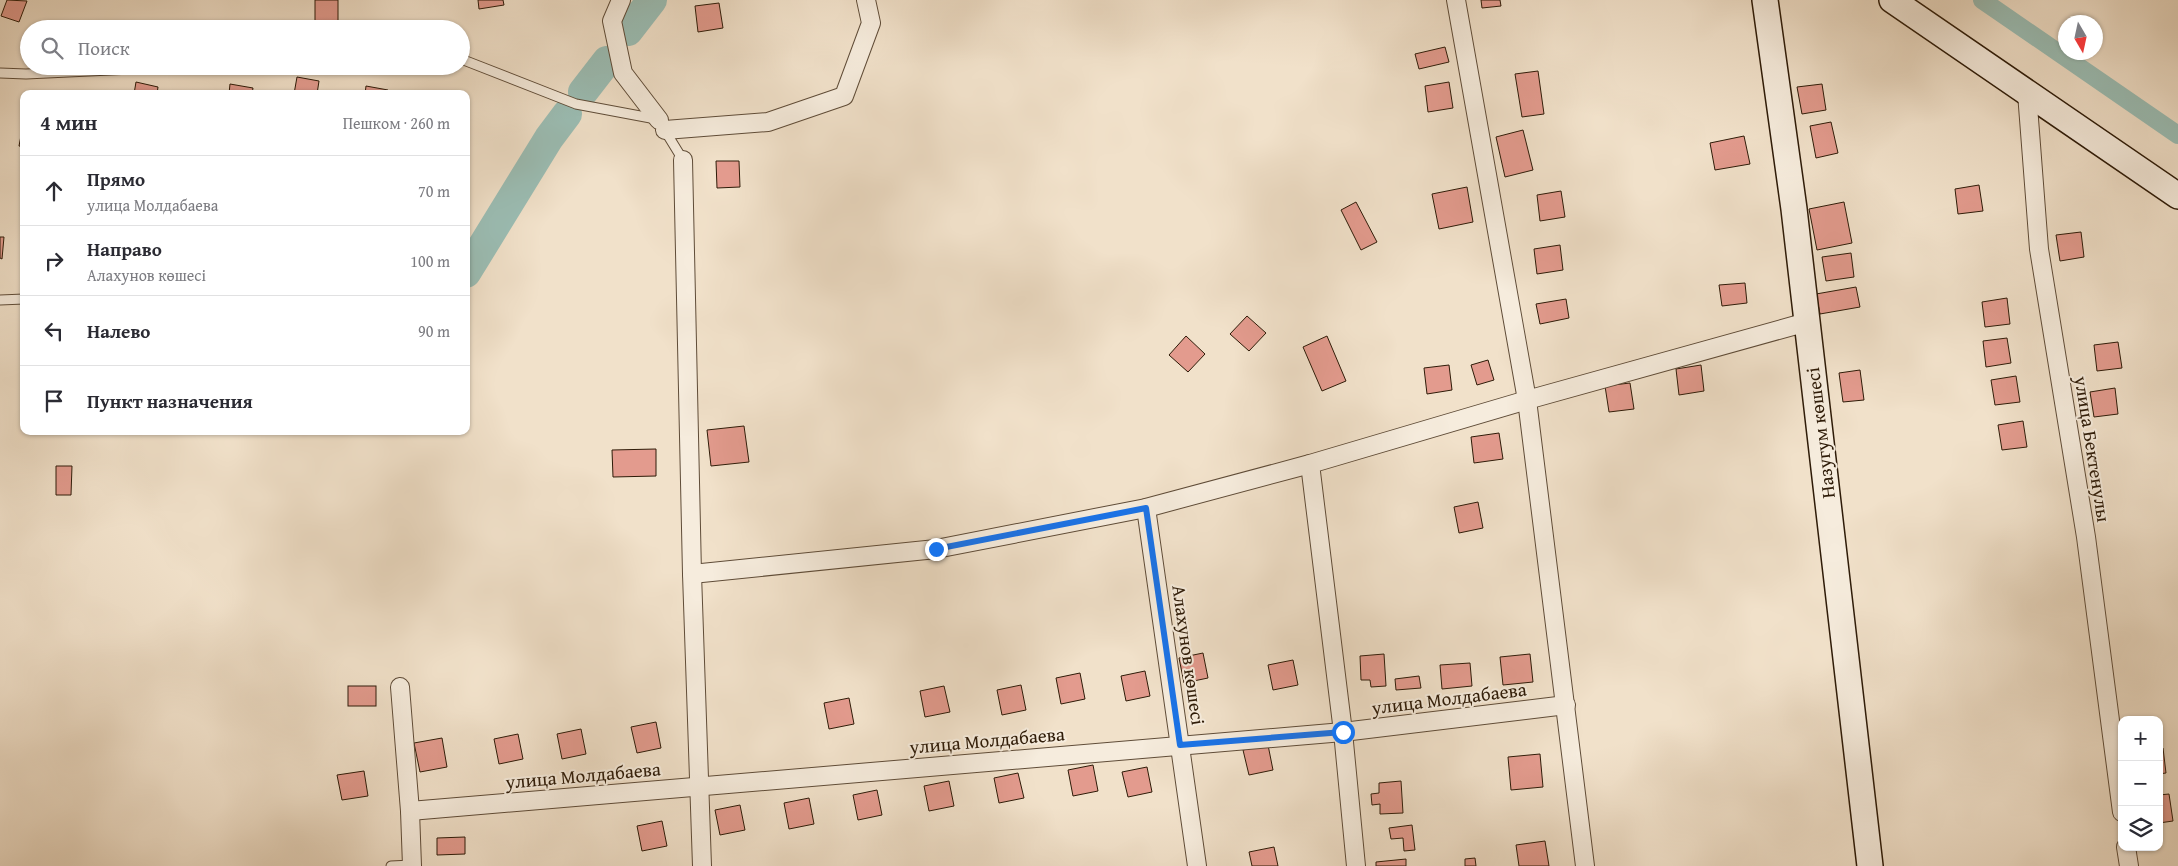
<!DOCTYPE html>
<html lang="ru">
<head>
<meta charset="utf-8">
<style>
	body { margin:0; font-family:"Gentium Book Plus",serif; background:#f2f2f3; color:#2b2b33 }
	.controls { position:absolute; right:15px; bottom:15px; display:grid; overflow:hidden; border-radius:10px; box-shadow:0 1px 4px #0004 }
	.controls button { width:45px; height:45px; display:grid; place-items:center; padding:0; border:0; border-bottom:1px solid #e1e1e2; background:#fff; color:#2b2b33; font:25px sans-serif }
	.compass { position:absolute; left:2058px; top:15px; width:45px; height:45px; border-radius:50%; background:#fff; box-shadow:0 1px 4px #0004; rotate:171deg }
	.stop { position:absolute; width:15px; height:15px; margin:-11px; border:4px solid #1a73e8; border-radius:50%; background:#fff }
	.stop.end { background:#1a73e8; border-color:#fff; box-shadow:0 1px 5px #0008 }
	.list { margin:0; padding:0; list-style:none }
	h2 { display:flex; justify-content:space-between; align-items:center; height:65px; margin:0; padding:0 20px; font-size:21px }
	h2 small { font-size:16px; font-weight:400; color:#7c7c81 }
	.list li { display:grid; grid-template-columns:32px 1fr auto; gap:15px; align-items:center; box-sizing:border-box; height:70px; padding:0 20px; border-top:1px solid #e1e1e2 }
	.list b { display:block; font-size:19px; white-space:nowrap }
	.list p { margin:0; font-size:16px; white-space:nowrap; color:#7c7c81 }
	.list em { font-size:16px; font-style:normal; color:#7c7c81 }
	.icon { flex:none; width:28px; height:28px; fill:none; stroke:currentColor; stroke-width:2; stroke-linecap:round; stroke-linejoin:round }
	.map { position:relative; flex:none; width:2178px; height:866px; overflow:hidden }
	.search { position:absolute; background:#fff; box-shadow:0 1px 4px #0004; left:20px; top:20px; width:450px; height:55px; display:flex; align-items:center; gap:12px; box-sizing:border-box; padding:0 18px; border-radius:28px; color:#7c7c81; font-size:19px }
	.panel { position:absolute; background:#fff; box-shadow:0 1px 4px #0004; left:20px; top:90px; width:450px; height:345px; border-radius:10px }
	.map>svg:first-child { display:block }
	.lines { fill:none; stroke-linecap:round; stroke-linejoin:round }
	.canal { stroke:#9bbeb5; stroke-width:18 }
	.river { stroke:#9bbeb5; stroke-width:30 }
	.building { fill:#e39b8e; stroke:#2e1b08 }
	.lane-casing { stroke:#5f4c38; stroke-width:11 }
	.street-casing { stroke:#5f4c38; stroke-width:20 }
	.secondary-casing { stroke:#2e1b08; stroke-width:28 }
	.lane { stroke:#f6ecdd; stroke-width:9 }
	.street { stroke:#f6ecdd; stroke-width:18 }
	.secondary { stroke:#f6ecdd; stroke-width:25 }
	.route { stroke:#1a73e8; stroke-width:6 }
	.labels { text-anchor:middle; dominant-baseline:central; stroke-width:4; stroke-linejoin:round; paint-order:stroke }
	.street-label { font-size:19px; fill:#2e1b08; stroke:#f6ecdd }
</style>
</head>
<body>
<div class="map">
<svg width="2178" height="866" viewBox="0 0 2178 866">
	<rect width="100%" height="100%" fill="#f1e1ca"/>
	<filter id="stains"><feTurbulence type="fractalNoise" baseFrequency=".004" numOctaves="4"/><feColorMatrix values="0 0 0 0 .2 0 0 0 0 .09 0 0 0 0 .02 0 0 0 .5 -.17"/></filter>
	<radialGradient id="worn" r=".72"><stop offset=".6" stop-color="#630" stop-opacity="0"/><stop offset="1" stop-color="#630" stop-opacity=".3"/></radialGradient>
	<g class="lines">
		<path class="canal" d="M1982,0L2178,135"/>
		<g class="river">
			<path d="M628,31L652,0"/>
			<path d="M583,92L607,61"/>
			<path d="M466,273L549,138L567,114"/>
		</g>
	</g>
	<g class="building">
		<path d="M7,0L27,1L19,22L1,16Z"/>
		<rect x="315" y="0" width="23" height="22"/>
		<path d="M478,0H503L504,5L479,9Z"/>
		<path d="M1481,0H1500L1501,6L1482,8Z"/>
		<path d="M719,3L723,28L698,32L695,6Z"/>
		<path d="M1445,47L1449,62L1419,69L1415,54Z"/>
		<path d="M1538,71L1544,114L1522,117L1515,74Z"/>
		<path d="M297,77L319,81L317,94H294Z"/>
		<path d="M136,82L158,87L157,94H134Z"/>
		<path d="M1449,82L1453,108L1428,112L1425,86Z"/>
		<path d="M230,84L253,88L252,94H229Z"/>
		<path d="M1822,84L1826,110L1802,114L1797,87Z"/>
		<path d="M366,86L388,90V94H365Z"/>
		<path d="M24,120V147L19,146Z"/>
		<path d="M1831,122L1838,153L1816,158L1810,126Z"/>
		<path d="M1523,130L1533,170L1505,177L1496,137Z"/>
		<path d="M1744,136L1750,164L1715,170L1710,143Z"/>
		<path d="M716,161H739L740,187L717,188Z"/>
		<path d="M1979,185L1983,211L1958,214L1955,189Z"/>
		<path d="M1467,187L1473,222L1439,229L1432,194Z"/>
		<path d="M1561,191L1565,217L1540,221L1537,195Z"/>
		<path d="M1356,202L1377,242L1361,250L1341,210Z"/>
		<path d="M1844,202L1852,243L1817,250L1809,209Z"/>
		<path d="M2081,232L2084,257L2060,261L2056,235Z"/>
		<path d="M0,237H4L2,259L0,258Z"/>
		<path d="M1560,245L1563,270L1537,274L1534,249Z"/>
		<path d="M1851,253L1854,277L1826,281L1822,257Z"/>
		<path d="M1745,283L1747,303L1722,306L1719,285Z"/>
		<path d="M1856,287L1860,307L1820,314L1816,294Z"/>
		<path d="M2007,298L2010,324L1985,327L1982,302Z"/>
		<path d="M1566,299L1569,318L1540,324L1536,304Z"/>
		<path d="M1247,316L1266,333L1249,351L1230,334Z"/>
		<path d="M1186,336L1205,354L1188,372L1169,355Z"/>
		<path d="M1327,336L1346,381L1322,391L1303,347Z"/>
		<path d="M2007,338L2011,363L1986,367L1983,341Z"/>
		<path d="M2118,342L2122,368L2097,371L2094,345Z"/>
		<path d="M1488,360L1494,380L1477,385L1471,365Z"/>
		<path d="M1449,365L1452,390L1427,394L1424,368Z"/>
		<path d="M1701,365L1704,391L1679,395L1676,369Z"/>
		<path d="M1860,370L1864,400L1843,402L1839,373Z"/>
		<path d="M2016,376L2020,402L1995,405L1991,380Z"/>
		<path d="M1630,383L1634,409L1609,412L1605,386Z"/>
		<path d="M2115,388L2118,414L2094,417L2090,392Z"/>
		<path d="M2023,421L2027,447L2002,450L1998,425Z"/>
		<path d="M744,426L749,462L711,466L707,430Z"/>
		<path d="M1499,433L1503,459L1474,463L1471,437Z"/>
		<path d="M656,449V476L613,477L612,450Z"/>
		<path d="M56,466H72L71,495H56Z"/>
		<path d="M1478,502L1483,528L1459,533L1454,507Z"/>
		<path d="M1203,653L1208,678L1184,683L1179,658Z"/>
		<path d="M1384,654L1386,686L1371,687L1370,680H1361L1360,656Z"/>
		<path d="M1530,654L1533,682L1503,685L1500,657Z"/>
		<path d="M1293,660L1298,685L1273,690L1268,665Z"/>
		<path d="M1470,663L1472,686L1442,689L1440,665Z"/>
		<path d="M1145,671L1150,696L1126,701L1121,676Z"/>
		<path d="M1080,673L1085,699L1061,704L1056,678Z"/>
		<path d="M1419,676L1421,688L1396,690L1395,679Z"/>
		<path d="M1021,685L1026,710L1002,715L997,690Z"/>
		<rect x="348" y="686" width="28" height="20"/>
		<path d="M944,686L950,712L925,717L920,691Z"/>
		<path d="M849,698L854,724L829,729L824,703Z"/>
		<path d="M656,722L661,748L637,753L631,727Z"/>
		<path d="M581,729L586,754L562,759L557,734Z"/>
		<path d="M518,734L523,759L499,764L494,739Z"/>
		<path d="M442,738L447,767L420,772L414,743Z"/>
		<path d="M1268,745L1273,770L1249,775L1243,750Z"/>
		<path d="M2163,748L2166,773L2159,774V749Z"/>
		<path d="M1540,754L1543,787L1511,790L1508,757Z"/>
		<path d="M1093,765L1098,791L1073,796L1068,770Z"/>
		<path d="M1147,767L1152,792L1128,797L1122,772Z"/>
		<path d="M364,771L368,796L342,800L337,775Z"/>
		<path d="M1018,773L1024,798L999,803L994,778Z"/>
		<path d="M949,781L954,806L929,811L924,786Z"/>
		<path d="M1401,781L1403,813L1380,814V804L1372,805L1371,794L1379,793V783Z"/>
		<path d="M877,790L882,815L858,820L853,795Z"/>
		<path d="M2169,794L2173,821L2159,823V795Z"/>
		<path d="M809,798L814,824L789,829L784,803Z"/>
		<path d="M740,805L745,830L720,835L715,810Z"/>
		<path d="M662,821L667,846L642,851L637,826Z"/>
		<path d="M1412,825L1415,850L1404,851L1403,838L1391,839L1389,828Z"/>
		<path d="M465,837V854L437,855V838Z"/>
		<path d="M1545,841L1549,866H1519L1516,845Z"/>
		<path d="M1274,847L1278,866H1252L1249,852Z"/>
		<path d="M1475,858L1476,866H1465V859Z"/>
		<path d="M1406,859V866H1376V862Z"/>
	</g>
	<g class="lines">
		<g class="lane-casing">
			<g id="lane">
				<path d="M461,59L576,104L656,119"/>
				<path d="M0,73L26,74L195,66"/>
				<path d="M664,129L683,160"/>
				<path d="M0,300L24,299"/>
				<path d="M391,866L412,865"/>
			</g>
		</g>
		<g class="street-casing">
			<g id="street">
				<path d="M621,0L612,21L623,73L659,120"/>
				<path d="M1456,0L1527,400L1585,866"/>
				<path d="M2027,93L2039,249L2086,537L2122,812"/>
				<path d="M665,130L768,122L844,96L871,23L866,0"/>
				<path d="M683,160L692,574L702,866"/>
				<path d="M1310,464L1343,732L1356,866"/>
				<path d="M1146,508L1197,866"/>
				<path d="M692,574L936,549L1146,508L1310,464L1527,400L1807,322"/>
				<path d="M400,687L410,811L412,866"/>
				<path d="M410,811L1343,732L1566,705"/>
				<path d="M2126,847L2129,866"/>
			</g>
		</g>
		<g class="secondary-casing">
			<g id="secondary">
				<path d="M1765,0L1794,209L1870,866"/>
				<path d="M1892,0L2178,196"/>
			</g>
		</g>
		<use href="#lane" class="lane"/>
		<use href="#street" class="street"/>
		<use href="#secondary" class="secondary"/>
	</g>
	<g class="lines">
		<path class="route" d="M936,549L1146,508L1180,745L1343,732"/>
	</g>
	<g class="labels">
		<g class="street-label">
			<text transform="translate(1820 433) rotate(-97)">Назугум көшесі</text>
			<text transform="translate(2093 449) rotate(81)">улица Бектенулы</text>
			<text transform="translate(1189 655) rotate(82)">Алахунов көшесі</text>
			<text transform="translate(1449 698) rotate(-7)">улица Молдабаева</text>
			<text transform="translate(987 740) rotate(-5)">улица Молдабаева</text>
			<text transform="translate(583 775) rotate(-5)">улица Молдабаева</text>
		</g>
	</g>
	<rect width="100%" height="100%" filter="url(#stains)"/>
	<rect width="100%" height="100%" fill="url(#worn)"/>
</svg>
<div class="controls">
<button>+</button>
<button>−</button>
<button><svg class="icon" aria-label="layers" viewBox="0 0 24 24"><path d="M12 4l9 5-9 5-9-5zM3 14l9 5 9-5"/></svg></button>
</div>
<svg class="compass" viewBox="-18 -18 36 36"><path d="M0-13l5 13h-10z" fill="#e53935"/><path d="M0 13l5-13h-10z" fill="#7c7c81"/></svg>
<div class="stop" style="left:1343px;top:732px"></div>
<div class="stop end" style="left:936px;top:549px"></div>
<div class="search"><svg class="icon" aria-label="search" viewBox="0 0 24 24"><circle cx="10" cy="10" r="6"/><path d="M15 15l6 6"/></svg>Поиск</div>
<section class="panel">
<h2>4 мин<small>Пешком · 260 m</small></h2>
<ul class="list">
<li><svg class="icon" aria-label="ahead" viewBox="0 0 24 24"><path d="M12 20V5M6 11l6-6 6 6"/></svg><div><b>Прямо</b><p>улица Молдабаева</p></div><em>70 m</em></li>
<li><svg class="icon" aria-label="right" viewBox="0 0 24 24"><path d="M7 20v-9h11M14 6l5 5-5 5"/></svg><div><b>Направо</b><p>Алахунов көшесі</p></div><em>100 m</em></li>
<li><svg class="icon" aria-label="left" viewBox="0 0 24 24"><path d="M17 20v-9H6M10 6l-5 5 5 5"/></svg><div><b>Налево</b></div><em>90 m</em></li>
<li><svg class="icon" aria-label="arrive" viewBox="0 0 24 24"><path d="M6 21V4h12l-3 4 3 4H6"/></svg><div><b>Пункт назначения</b></div></li>
</ul>
</section>
</div>
</body>
</html>
